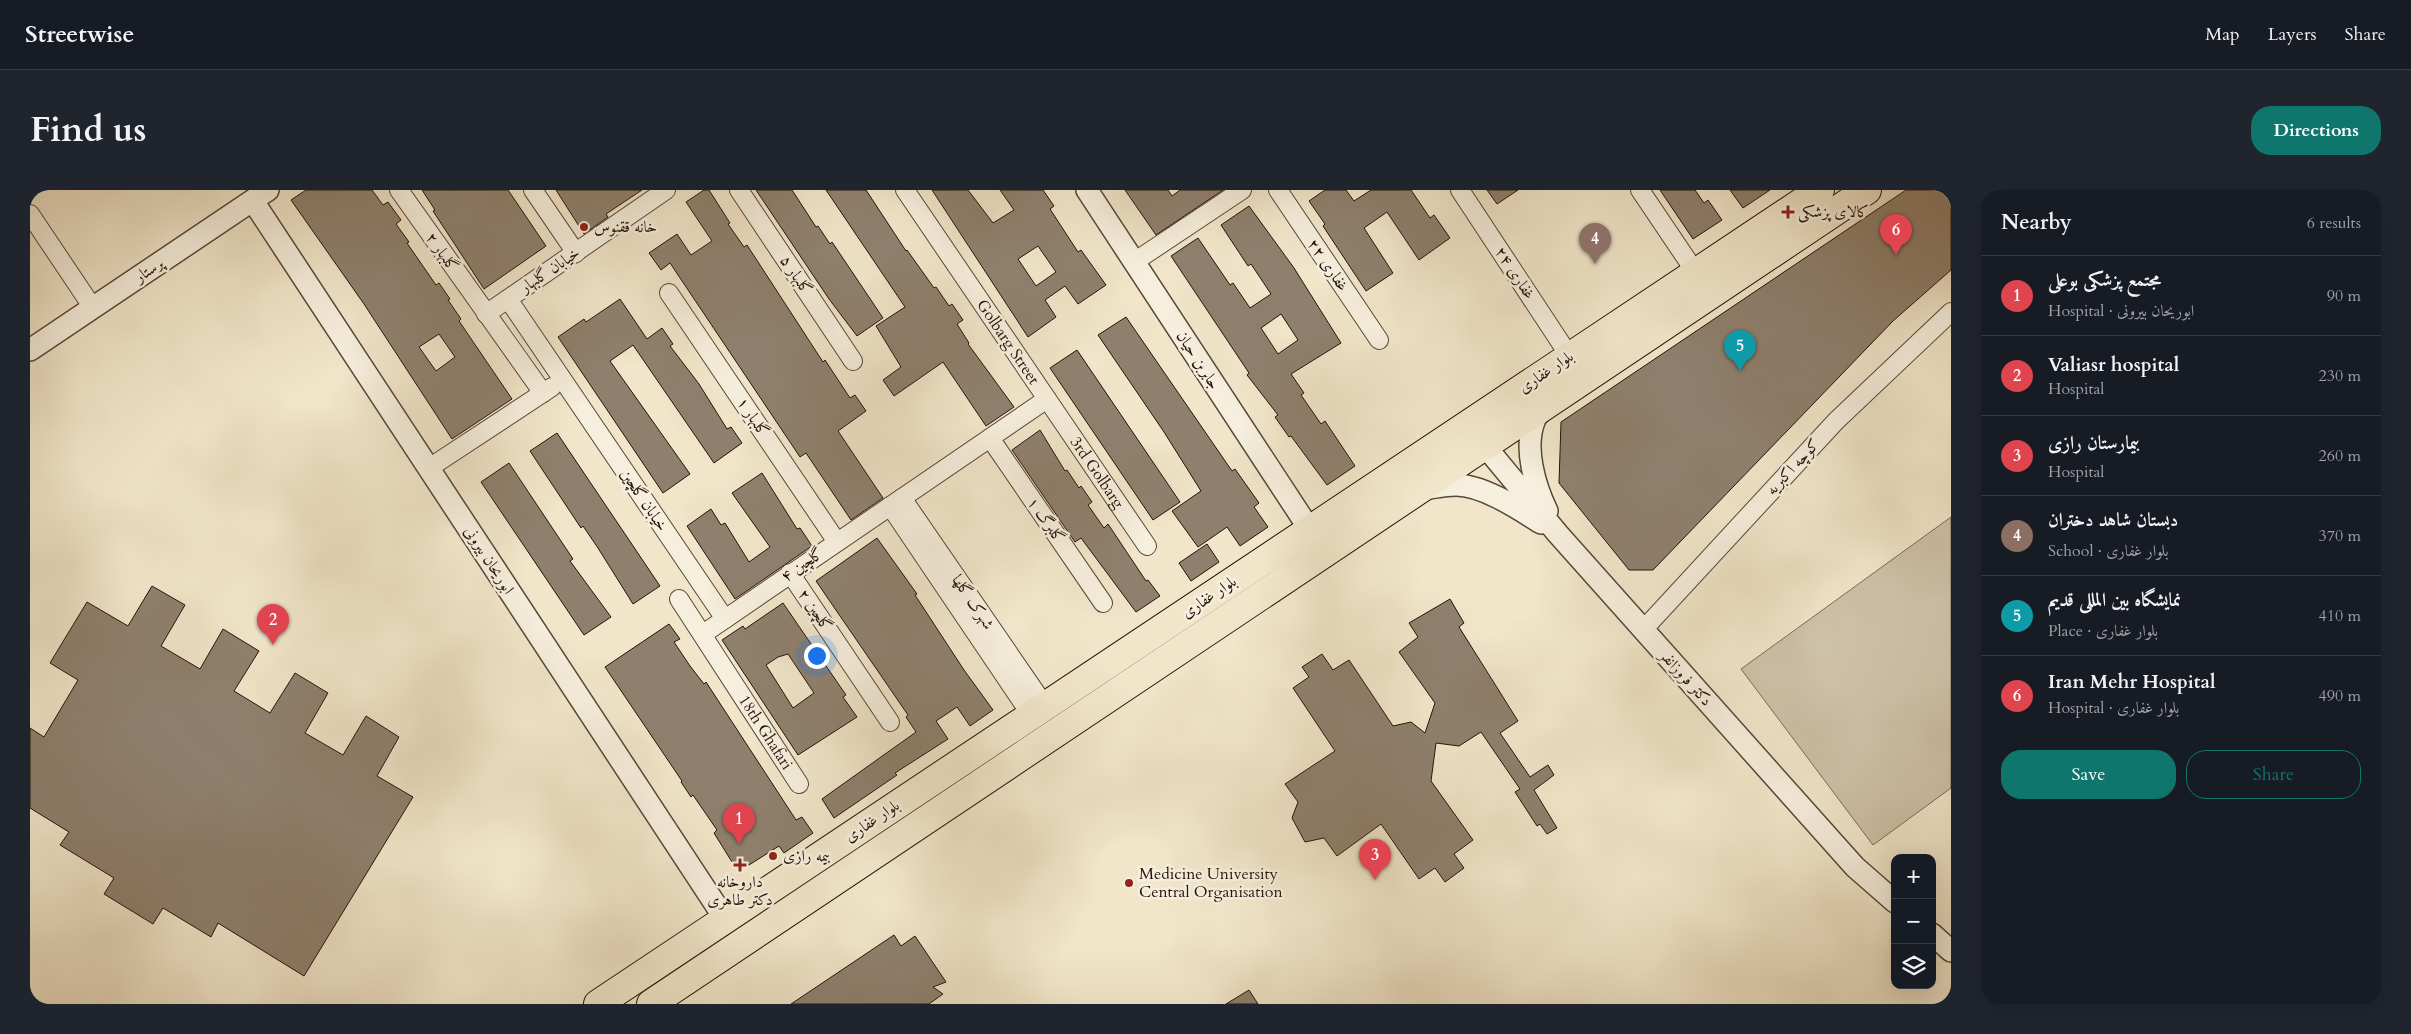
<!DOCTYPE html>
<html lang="en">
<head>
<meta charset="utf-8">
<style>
	body { margin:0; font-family:Cardo,Amiri,serif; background:#20242c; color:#f1f3f6 }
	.controls { position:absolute; right:15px; bottom:15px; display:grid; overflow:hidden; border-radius:10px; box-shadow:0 5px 20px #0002 }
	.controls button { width:45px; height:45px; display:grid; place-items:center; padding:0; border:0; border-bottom:1px solid #363941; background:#171b24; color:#f1f3f6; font:25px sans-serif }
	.you { position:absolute; left:786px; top:465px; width:18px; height:18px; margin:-12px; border:4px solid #fff; border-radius:50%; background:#1a73e8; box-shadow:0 0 0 8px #1a73e833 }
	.badge { display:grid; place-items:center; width:32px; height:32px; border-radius:50%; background:#0f766e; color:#fff; font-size:16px; font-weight:700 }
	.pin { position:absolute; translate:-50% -41px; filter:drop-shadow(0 1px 2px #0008) }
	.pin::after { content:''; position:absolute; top:26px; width:18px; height:15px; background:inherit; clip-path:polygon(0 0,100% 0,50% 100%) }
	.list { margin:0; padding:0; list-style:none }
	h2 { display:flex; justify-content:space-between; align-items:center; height:65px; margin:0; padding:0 20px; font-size:21px }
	h2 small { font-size:16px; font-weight:400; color:#9ea1a6 }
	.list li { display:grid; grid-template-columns:32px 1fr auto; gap:15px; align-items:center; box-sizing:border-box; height:80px; padding:0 20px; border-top:1px solid #363941 }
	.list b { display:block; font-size:19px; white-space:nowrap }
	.list p { margin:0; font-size:16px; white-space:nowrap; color:#9ea1a6 }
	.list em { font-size:16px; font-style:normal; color:#9ea1a6 }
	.actions { display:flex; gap:10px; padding:15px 20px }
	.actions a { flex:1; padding:11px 0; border:1px solid #0f766e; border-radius:20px; text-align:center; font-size:18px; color:#0f766e }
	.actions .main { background:#0f766e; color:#fff }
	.icon { flex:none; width:28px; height:28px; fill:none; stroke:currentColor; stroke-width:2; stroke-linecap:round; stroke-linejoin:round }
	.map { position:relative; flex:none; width:1921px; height:814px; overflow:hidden; border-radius:20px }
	header { display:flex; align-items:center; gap:30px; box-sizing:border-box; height:70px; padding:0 25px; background:#171b24; border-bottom:1px solid #363941 }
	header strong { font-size:24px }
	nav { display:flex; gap:28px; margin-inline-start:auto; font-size:18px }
	.intro { display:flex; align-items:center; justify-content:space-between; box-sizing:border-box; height:120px; padding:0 30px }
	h1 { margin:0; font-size:35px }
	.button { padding:12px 22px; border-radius:20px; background:#0f766e; color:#fff; font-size:18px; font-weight:700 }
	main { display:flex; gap:30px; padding:0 30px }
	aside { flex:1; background:#171b24; border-radius:20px; box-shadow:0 5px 20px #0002 }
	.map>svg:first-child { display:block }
	.green { fill:#cec2a9; stroke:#796a5a }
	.building { fill:#8f806e; stroke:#24120a; fill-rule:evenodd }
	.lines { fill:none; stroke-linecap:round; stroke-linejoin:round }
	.minor-casing { stroke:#57473a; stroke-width:20 }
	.tertiary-casing { stroke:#57473a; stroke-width:24 }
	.primary-casing { stroke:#24120a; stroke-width:30 }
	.minor { stroke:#f6efdd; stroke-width:18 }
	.tertiary { stroke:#f6efdd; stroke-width:21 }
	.primary { stroke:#f1e6ca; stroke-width:28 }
	.poi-dot { fill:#8f2418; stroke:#f6efdd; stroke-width:2 }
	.labels { text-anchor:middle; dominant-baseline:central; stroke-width:5; stroke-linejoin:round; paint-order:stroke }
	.poi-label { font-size:16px; fill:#24120a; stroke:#f6efdd; text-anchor:start }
	.street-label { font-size:16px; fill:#24120a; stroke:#f6efdd }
</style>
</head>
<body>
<header>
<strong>Streetwise</strong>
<nav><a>Map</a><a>Layers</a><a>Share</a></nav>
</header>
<div class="intro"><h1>Find us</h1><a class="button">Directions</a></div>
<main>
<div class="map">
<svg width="1921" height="814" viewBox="0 0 1921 814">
	<rect width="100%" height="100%" fill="#f1e6ca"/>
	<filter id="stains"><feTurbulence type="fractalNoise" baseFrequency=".004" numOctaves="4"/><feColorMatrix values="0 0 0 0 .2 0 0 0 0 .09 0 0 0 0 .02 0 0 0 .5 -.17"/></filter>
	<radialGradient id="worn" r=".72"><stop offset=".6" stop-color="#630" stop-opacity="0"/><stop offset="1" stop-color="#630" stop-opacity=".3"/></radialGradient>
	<path class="green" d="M1921,327V598L1843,655L1711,479Z"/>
	<g class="building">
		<path d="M276,0H342L353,15L358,12L371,30L366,34L379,52L377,53L406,95L409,93L420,109L418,110L431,129L429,131L482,209L422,249L334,114L261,10ZM409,144L425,167L406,181L389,157Z"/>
		<path d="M392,0H478L516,56L454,99L403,21L405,20Z"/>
		<path d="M526,0H612L576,24L578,27L554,44Z"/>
		<path d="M674,0H679L700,33L698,34L714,57L717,55L793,172L795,170L820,208L825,205L836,221L808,241L853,308L821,330L776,263L770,267L640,73L631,80L619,63L647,44L661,65L682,51L656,12Z"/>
		<path d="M726,0H762L786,37L788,36L800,54L802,52L853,128L827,146L799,109Z"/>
		<path d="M796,0H836L876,61L877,60L904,98L906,97L919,116L922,114L933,130L927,134L939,153L938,154L984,217L956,236L913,172L864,206L853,190L871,177L846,136L875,117Z"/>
		<path d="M902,0H938L963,33L984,20L970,0H1013L1024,16L1020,19L1033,39L1048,62L1051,60L1076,95L1048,114L1035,96L1015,110L1026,127L998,147ZM1008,56L1026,82L1006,96L988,69Z"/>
		<path d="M1095,0H1138L1142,6L1150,0H1193L1126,45Z"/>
		<path d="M1295,0H1316L1324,11L1341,0H1381L1400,28L1404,25L1420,48L1389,70L1357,22L1334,38L1363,83L1336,101L1293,36L1295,34L1279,11Z"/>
		<path d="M1457,0H1488L1467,14Z"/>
		<path d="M1630,0H1665L1674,13L1678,10L1692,30L1663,49Z"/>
		<path d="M1700,0H1740L1713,18Z"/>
		<path d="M1876,0H1921V80L1863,131L1623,380H1599L1529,293L1531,232Z"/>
		<path d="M1219,16L1264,78L1311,153L1261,184L1274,203L1271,205L1291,234L1295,231L1325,276L1297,295L1261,246L1259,247L1245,227L1248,225L1217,185L1219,183L1141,66L1168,48L1200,95L1203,93L1220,118L1241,104L1221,74L1218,76L1191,35ZM1251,124L1268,150L1248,164L1231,138Z"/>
		<path d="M590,109L617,149L632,138L643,154L640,156L669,194L697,239L701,237L712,253L684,273L603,155L580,171L660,284L633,303L528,147L554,129L556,132Z"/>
		<path d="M1096,127L1202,281L1205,279L1229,313L1224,317L1238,337L1210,356L1197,337L1168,357L1142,321L1171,301L1134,242L1068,145Z"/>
		<path d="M1047,160L1150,312L1123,330L1020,178Z"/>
		<path d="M1010,240L1035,281L1037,280L1049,298L1051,296L1062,312L1058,315L1074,338L1078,334L1116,391L1118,390L1130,406L1106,422L1051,348L1045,352L982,260Z"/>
		<path d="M527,243L630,396L603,414L568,358L553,336L551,338L500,261Z"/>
		<path d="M479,273L543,369L540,371L581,427L554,445L451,292Z"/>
		<path d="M732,283L767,339L770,338L782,356L705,409L657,336L681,319L691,335L695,333L719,372L740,357L702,303Z"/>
		<path d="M847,348L887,404L885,405L934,480L963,520L940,536L927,517L906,531L918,549L865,583L867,585L804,628L792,609L886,542L876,527L878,525L786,391Z"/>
		<path d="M1177,354L1189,372L1161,391L1149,373Z"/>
		<path d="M122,396L155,415L131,456L170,479L193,439L229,461L204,501L240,523L265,483L298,503L275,543L313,565L336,526L369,547L347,586L383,607L274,786L188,733L181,747L133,718L123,734L74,704L84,688L30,655L39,642L0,618V538L14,547L48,490L20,473L57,412L98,436Z"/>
		<path d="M1420,409L1434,433L1429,437L1488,531L1470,543L1500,587L1518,575L1524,585L1504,600L1527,638L1517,644L1510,634L1507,636L1485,602L1490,599L1451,542L1429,556L1406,553L1401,591L1443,650L1424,664L1434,678L1415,692L1405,678L1389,689L1351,634L1307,666L1294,648L1275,652L1262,628L1268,612L1255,594L1305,561L1263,498L1279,487L1272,477L1292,464L1303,480L1319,470L1363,536L1381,532L1395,543L1405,513L1369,462L1388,447L1379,433Z"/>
		<path d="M753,413L816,505L813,507L827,527L768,565L692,450L713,436L715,439ZM758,464L784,503L763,518L736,475L748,467Z"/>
		<path d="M639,434L650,449L644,452L660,476L674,494L676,492L766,630L772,627L783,643L754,663L749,656L719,675L702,672L684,643L687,640L663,605L661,607L651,592L652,591L575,477Z"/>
		<path d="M864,745L871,756L885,746L916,792L903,797L913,804L899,814H761Z"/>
		<path d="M1219,800L1228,814H1196Z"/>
	</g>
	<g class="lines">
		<g class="minor-casing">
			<g id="minor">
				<path d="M369,0L513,203"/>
				<path d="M503,0L546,63"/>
				<path d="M709,0L823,171"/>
				<path d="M1248,0L1349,150"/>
				<path d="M1430,0L1540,167"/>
				<path d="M1610,0L1666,83"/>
				<path d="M0,24L63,118"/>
				<path d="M1104,72L1212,0"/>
				<path d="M639,103L807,352"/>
				<path d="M478,109L695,429"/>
				<path d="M456,124L636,0"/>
				<path id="s1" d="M1017,209L1117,356"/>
				<path d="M960,248L1073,413"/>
				<path d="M399,278L522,197"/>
				<path d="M872,308L1015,516"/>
				<path d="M860,316L1001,525"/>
				<path d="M760,383L860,532"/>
				<path id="s2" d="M649,409L769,594"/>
				<path d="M1613,440L1806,231L1921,122"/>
				<path d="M673,444L1017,209L875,0"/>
			</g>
		</g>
		<g class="tertiary-casing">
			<g id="tertiary">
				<path d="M1057,0L1280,340"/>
				<path d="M223,11L695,729"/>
				<path d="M0,160L238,0"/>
				<path d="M1516,217C1513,220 1507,225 1505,229C1493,257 1505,296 1517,321"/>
				<path d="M1455,256L1528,344L1825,677L1865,712"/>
				<path d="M1391,299C1402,298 1414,295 1426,295C1453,295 1489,319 1511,333"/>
				<path d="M1902,744L1921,761"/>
			</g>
		</g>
		<g class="primary-casing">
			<g id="primary">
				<path d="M568,814L1790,0"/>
				<path d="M621,814L1837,0"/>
			</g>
		</g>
		<use href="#minor" class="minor"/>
		<use href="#tertiary" class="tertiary"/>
		<use href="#primary" class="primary"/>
	</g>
	<g class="poi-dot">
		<path d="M1755.5 14.5h5v5h5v5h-5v5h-5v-5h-5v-5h5z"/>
		<circle cx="554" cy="37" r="5"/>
		<circle cx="743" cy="666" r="5"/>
		<path d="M707.5 667.5h5v5h5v5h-5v5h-5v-5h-5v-5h5z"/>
		<circle cx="1099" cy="693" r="5"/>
	</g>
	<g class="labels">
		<g class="poi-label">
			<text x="1768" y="22">کالای پزشکی</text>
			<text x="564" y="37">خانه ققنوس</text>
			<text x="753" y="666">بیمه رازی</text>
			<text x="1109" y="684">Medicine University<tspan x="1109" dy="18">Central Organisation</tspan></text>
			<text x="710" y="692" text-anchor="middle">داروخانه<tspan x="710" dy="18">دکتر طاهری</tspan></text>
		</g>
		<g class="street-label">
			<text transform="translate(412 62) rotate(55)">گلبهار ۲</text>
			<text transform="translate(1298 75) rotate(56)">غفاری ۲۲</text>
			<text transform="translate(119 80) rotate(-34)">پرستار</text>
			<text transform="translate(520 80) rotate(-34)">خیابان گلبهار</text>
			<text transform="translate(1485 83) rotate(57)">غفاری ۲۴</text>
			<text transform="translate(766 85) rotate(56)">گلبهار ۵</text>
			<text transform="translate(978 152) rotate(56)">Golbarg Street</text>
			<text transform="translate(1168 170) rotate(57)">جابربن حیان</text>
			<text transform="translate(1516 182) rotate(-34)">بلوار غفاری</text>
			<text transform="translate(723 227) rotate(56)">گلبهار ۱</text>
			<text transform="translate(1763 277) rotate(-47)">کوچه اکبریه</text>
			<text stroke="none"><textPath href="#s1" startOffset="89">3rd Golbarg</textPath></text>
			<text transform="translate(614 310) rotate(56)">خیابان گلچین</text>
			<text transform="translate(1016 330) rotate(55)">گلبرگ ۱</text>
			<text transform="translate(459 370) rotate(57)">ابوریحان بیرونی</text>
			<text transform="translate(772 375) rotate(-34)">گلچین ۴</text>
			<text transform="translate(1179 407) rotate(-34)">بلوار غفاری</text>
			<text transform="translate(943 412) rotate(56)">شهرک گلها</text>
			<text transform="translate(785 420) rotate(56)">گلچین ۲</text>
			<text transform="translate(1656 488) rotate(48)">دکتر فروزانفر</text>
			<text stroke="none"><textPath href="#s2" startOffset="159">18th Ghafari</textPath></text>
			<text transform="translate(842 631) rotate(-34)">بلوار غفاری</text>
		</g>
	</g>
	<rect width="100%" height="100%" filter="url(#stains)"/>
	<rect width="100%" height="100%" fill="url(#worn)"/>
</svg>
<div class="controls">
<button>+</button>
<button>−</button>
<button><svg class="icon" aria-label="layers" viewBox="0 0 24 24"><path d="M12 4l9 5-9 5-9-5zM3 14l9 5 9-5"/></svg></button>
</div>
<div class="you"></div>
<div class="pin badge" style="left:709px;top:654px;background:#e0444e">1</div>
<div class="pin badge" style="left:243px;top:455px;background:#e0444e">2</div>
<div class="pin badge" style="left:1345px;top:690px;background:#e0444e">3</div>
<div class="pin badge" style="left:1565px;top:74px;background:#8d6e63">4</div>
<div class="pin badge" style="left:1710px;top:181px;background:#0f9aa8">5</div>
<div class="pin badge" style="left:1866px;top:65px;background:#e0444e">6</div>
</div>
<aside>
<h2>Nearby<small>6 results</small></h2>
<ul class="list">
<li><span class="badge" style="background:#e0444e">1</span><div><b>مجتمع پزشکی بوعلی</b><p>Hospital · ابوریحان بیرونی</p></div><em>90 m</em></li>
<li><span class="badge" style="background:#e0444e">2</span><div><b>Valiasr hospital</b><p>Hospital</p></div><em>230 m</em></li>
<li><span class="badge" style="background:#e0444e">3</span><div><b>بیمارستان رازی</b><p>Hospital</p></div><em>260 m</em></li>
<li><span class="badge" style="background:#8d6e63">4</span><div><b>دبستان شاهد دختران</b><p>School · بلوار غفاری</p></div><em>370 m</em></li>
<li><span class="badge" style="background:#0f9aa8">5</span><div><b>نمایشگاه بین المللی قدیم</b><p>Place · بلوار غفاری</p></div><em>410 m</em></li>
<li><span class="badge" style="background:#e0444e">6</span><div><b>Iran Mehr Hospital</b><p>Hospital · بلوار غفاری</p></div><em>490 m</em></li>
</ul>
<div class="actions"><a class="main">Save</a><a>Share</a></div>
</aside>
</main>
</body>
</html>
